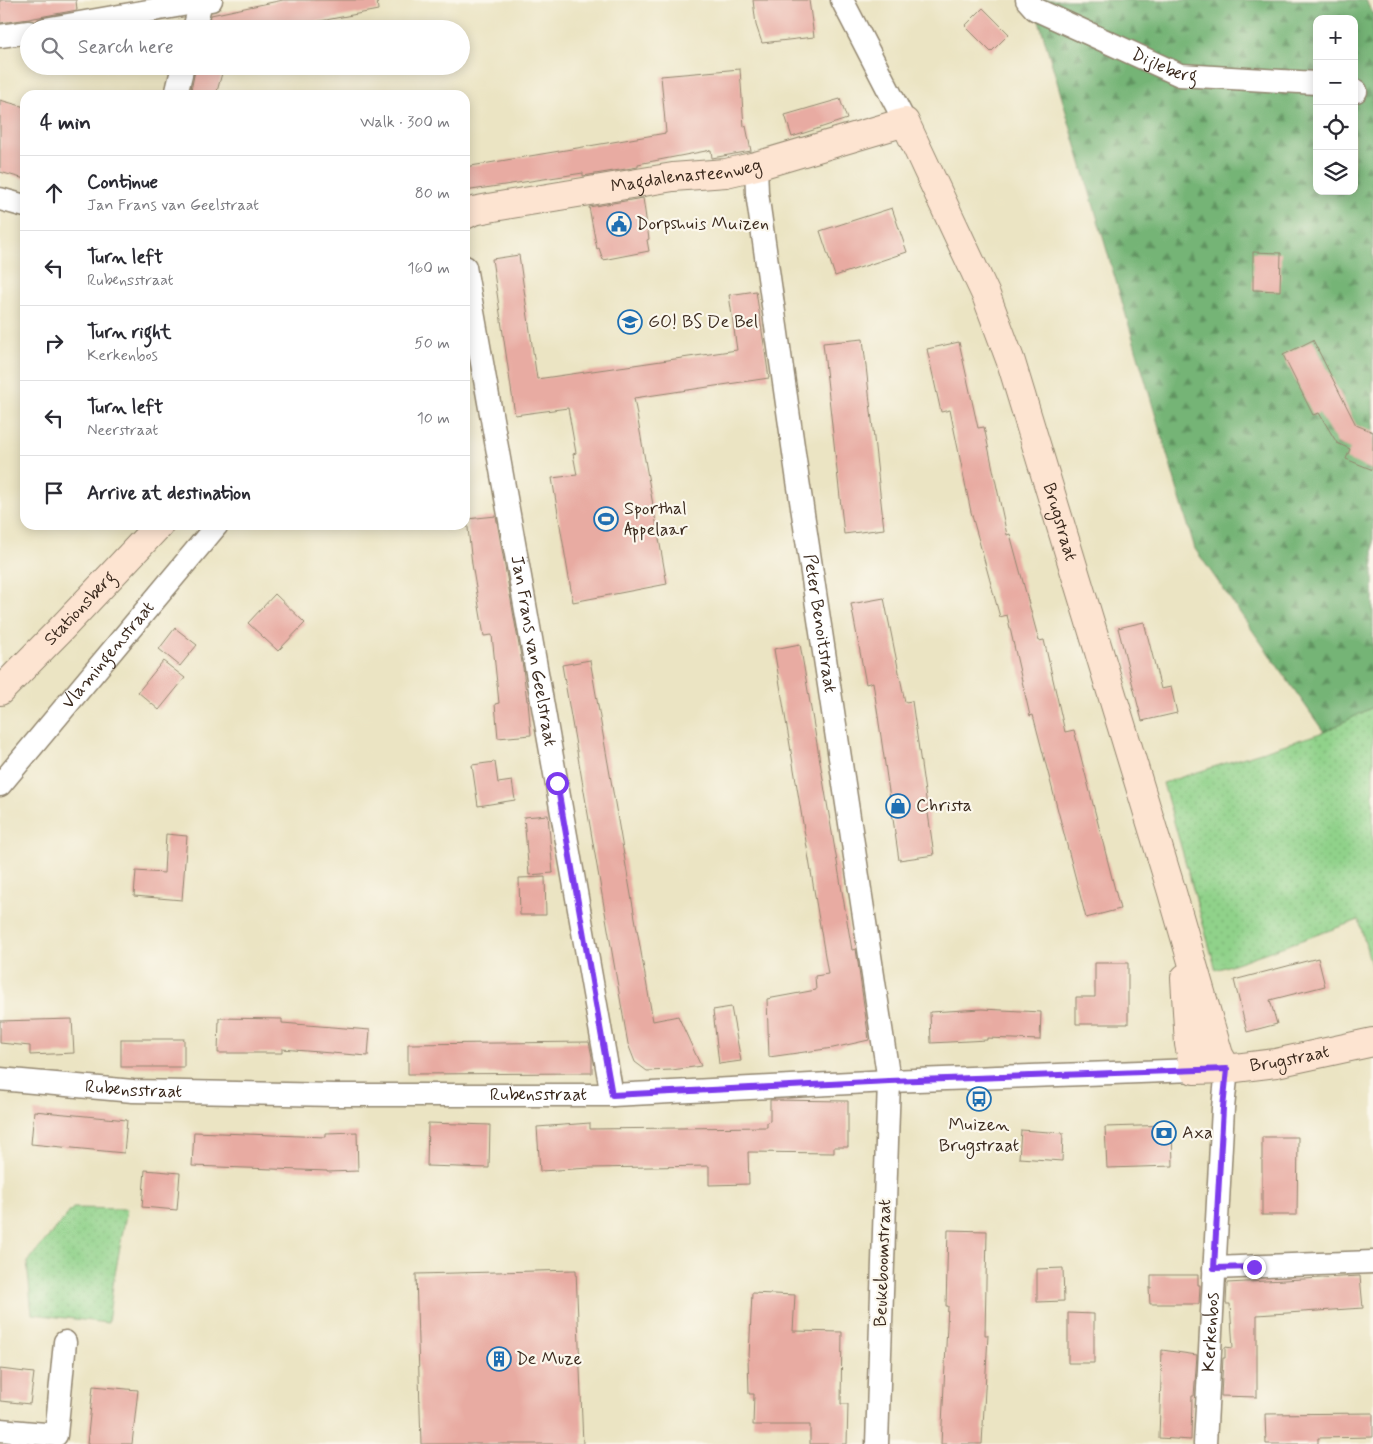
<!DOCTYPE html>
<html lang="en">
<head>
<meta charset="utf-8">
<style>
	body { margin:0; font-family:Mynerve,sans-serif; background:#f7f7f7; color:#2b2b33 }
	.controls { position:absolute; right:15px; top:15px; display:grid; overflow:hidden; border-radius:10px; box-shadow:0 2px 12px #0003 }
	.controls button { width:45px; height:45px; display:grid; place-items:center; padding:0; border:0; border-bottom:1px solid #e1e1e2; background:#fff; color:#2b2b33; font:25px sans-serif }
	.stop { position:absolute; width:15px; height:15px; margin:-11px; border:4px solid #7c3aed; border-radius:50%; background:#fff }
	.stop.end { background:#7c3aed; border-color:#fff; box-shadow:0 1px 5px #0008 }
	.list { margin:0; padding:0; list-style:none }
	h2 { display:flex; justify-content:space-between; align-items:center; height:65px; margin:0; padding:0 20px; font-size:21px }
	h2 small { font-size:16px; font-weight:400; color:#7c7c81 }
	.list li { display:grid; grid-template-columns:32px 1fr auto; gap:15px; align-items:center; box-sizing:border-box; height:75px; padding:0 20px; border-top:1px solid #e1e1e2 }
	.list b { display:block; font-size:19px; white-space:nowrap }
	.list p { margin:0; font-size:16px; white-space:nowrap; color:#7c7c81 }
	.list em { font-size:16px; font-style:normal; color:#7c7c81 }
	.icon { flex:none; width:28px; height:28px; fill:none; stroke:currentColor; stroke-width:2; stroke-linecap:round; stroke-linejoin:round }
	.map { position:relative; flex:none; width:1373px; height:1444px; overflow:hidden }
	.search { position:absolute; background:#fff; box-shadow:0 2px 12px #0003; left:20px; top:20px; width:450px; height:55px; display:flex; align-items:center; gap:12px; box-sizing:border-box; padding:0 18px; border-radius:28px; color:#7c7c81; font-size:19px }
	.panel { position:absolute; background:#fff; box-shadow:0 2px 12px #0003; left:20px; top:90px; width:450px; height:440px; border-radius:15px }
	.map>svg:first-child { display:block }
	.grass { fill:url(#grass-dots); stroke:#667e54 }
	.forest { fill:url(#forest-firs); stroke:#586f4a; fill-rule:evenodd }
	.building { fill:#e8aba2 }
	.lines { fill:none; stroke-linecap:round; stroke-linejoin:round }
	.street-casing { stroke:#938770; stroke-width:25 }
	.secondary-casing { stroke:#938770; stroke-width:30 }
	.street { stroke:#fff; stroke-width:22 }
	.secondary { stroke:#fde4d1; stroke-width:28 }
	.route { stroke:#7c3aed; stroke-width:6 }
	.labels { text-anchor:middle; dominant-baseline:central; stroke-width:4.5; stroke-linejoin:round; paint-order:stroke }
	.street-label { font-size:18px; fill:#3b2a1e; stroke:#fbf7ec }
	.poi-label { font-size:18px; fill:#3b2a1e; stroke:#fbf7ec; text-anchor:start }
</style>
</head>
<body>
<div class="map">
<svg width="1373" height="1444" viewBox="0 0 1373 1444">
	<defs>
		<pattern id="grass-dots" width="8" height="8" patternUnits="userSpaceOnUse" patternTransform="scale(1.25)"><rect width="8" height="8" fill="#90d28a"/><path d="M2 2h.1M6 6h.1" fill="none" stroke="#7db477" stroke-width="1.8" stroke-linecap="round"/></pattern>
		<pattern id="forest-firs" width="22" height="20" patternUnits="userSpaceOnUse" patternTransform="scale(1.25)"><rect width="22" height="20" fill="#74b476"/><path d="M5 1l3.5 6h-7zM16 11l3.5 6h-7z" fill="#609360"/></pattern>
	</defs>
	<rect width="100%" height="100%" fill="#fbf7ec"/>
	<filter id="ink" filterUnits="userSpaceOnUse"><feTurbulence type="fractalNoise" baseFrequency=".02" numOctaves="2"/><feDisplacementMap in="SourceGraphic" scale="10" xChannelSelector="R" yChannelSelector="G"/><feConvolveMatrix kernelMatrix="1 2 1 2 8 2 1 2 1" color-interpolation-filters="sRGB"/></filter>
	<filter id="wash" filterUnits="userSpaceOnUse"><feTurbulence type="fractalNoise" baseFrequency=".0096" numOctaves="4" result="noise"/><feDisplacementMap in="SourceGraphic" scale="20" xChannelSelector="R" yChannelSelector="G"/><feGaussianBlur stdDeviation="1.12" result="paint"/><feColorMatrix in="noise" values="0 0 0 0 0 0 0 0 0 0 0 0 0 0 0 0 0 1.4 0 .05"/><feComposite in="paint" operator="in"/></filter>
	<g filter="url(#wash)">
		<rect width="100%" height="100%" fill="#ebe4c3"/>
		<g class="grass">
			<path d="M1373,707V973L1359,920L1216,970L1163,783L1324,732Z"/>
			<path d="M73,1208L127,1209L113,1285L108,1323L32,1314L27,1262Z"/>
		</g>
		<path class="forest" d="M1033,0H1366L1373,14V707L1324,732L1195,549ZM1317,19H1354V191H1317Z"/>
		<g id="blocks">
			<g class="building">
				<path d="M0,0H76L77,10L29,19L0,23Z"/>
				<path d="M283,0H377L378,10L279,29H208L211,15Z"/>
				<path d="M753,0H809L814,37L762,43L756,25Z"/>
				<path d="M983,8L1009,34L991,52L965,26Z"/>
				<path d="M158,23L171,29H123Z"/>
				<path d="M196,66H224L216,95H190Z"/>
				<path d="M740,69L744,127L746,126L751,151L712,158L711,150L638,164V167L583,176V173L465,191V167L666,133L661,76Z"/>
				<path d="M840,99L847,119L792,137L785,115Z"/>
				<path d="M0,100L25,107V179L0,172Z"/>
				<path d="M643,198L649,239L647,240L649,251L603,260L599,248L597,249L589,207Z"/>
				<path d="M892,208L907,252L835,276L820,231Z"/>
				<path d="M1253,252L1281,253L1280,291L1253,290Z"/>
				<path d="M519,255L537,379L737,350L729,295L756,291L769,378L634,398L667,584L573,602L552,478L577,475L573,454L576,453L568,408L515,415L492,259Z"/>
				<path d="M863,339L884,529L844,534L823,343Z"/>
				<path d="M1313,340L1356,425L1373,432V470L1346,459L1350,449L1337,443L1319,413L1313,415L1283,355Z"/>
				<path d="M959,342L978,428L984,427L1007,535L1010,534L1039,641L1044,640L1065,732L1074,730L1120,909L1086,918L1033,715L1030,716L1007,615L1000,617L971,512L950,410L941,412L927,349Z"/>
				<path d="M496,516L523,668L527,701H528L531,735L498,738L495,704L499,703L492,635L484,636L472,564L467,519Z"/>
				<path d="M275,594L305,623L278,651L248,623Z"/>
				<path d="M884,598L905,702L912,701L934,855L899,860L873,682L866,684L851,604Z"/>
				<path d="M1144,622L1161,689L1171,687L1177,713L1142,721L1118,628Z"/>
				<path d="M175,628L197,645L180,666L159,649Z"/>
				<path d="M800,644L852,950L856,949L869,1040L833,1048L769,1057L767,999L816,990L815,976L828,974L774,649Z"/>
				<path d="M590,660L653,1021L678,1016L701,1066L672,1070L647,1071L635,1062L628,1044L562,665Z"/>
				<path d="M163,661L185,678L159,710L138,692Z"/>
				<path d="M495,762L498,783L512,781L515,800L478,806L472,765Z"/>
				<path d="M548,815L553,873L529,875L524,817Z"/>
				<path d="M166,834L187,836L182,900L134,896L136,871L164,873Z"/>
				<path d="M545,877L546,915H520L519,878Z"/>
				<path d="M1318,958L1325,986L1270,1000L1277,1024L1247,1032L1234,980Z"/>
				<path d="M1095,963H1128V1024H1076V997H1095Z"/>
				<path d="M731,1007L741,1061L719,1064L713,1010Z"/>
				<path d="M982,1009L1041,1012L1040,1040L987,1038V1040L931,1043L930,1012Z"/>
				<path d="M219,1018L282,1019V1023L370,1030L368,1056L282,1049V1053H218Z"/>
				<path d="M72,1019L74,1053L30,1055V1046L0,1043V1021Z"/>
				<rect x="121" y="1039" width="63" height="28"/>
				<path d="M589,1042L592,1057V1073L408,1074V1044Z"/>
				<path d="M770,1100L848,1101V1147H834V1153L748,1152L749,1184L709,1185V1166L591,1168L540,1171L537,1127L590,1123V1129L767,1127V1122L770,1121Z"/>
				<path d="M34,1111L127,1120L124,1153L31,1144Z"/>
				<path d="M428,1123L490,1125L489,1168L427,1166Z"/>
				<path d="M1172,1125L1173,1166L1107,1168L1105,1127Z"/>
				<path d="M1021,1130L1063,1133L1062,1161L1019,1158Z"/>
				<path d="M194,1132L326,1137V1133L357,1132L358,1171L327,1172V1171L192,1166Z"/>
				<path d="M1262,1137H1298L1297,1215H1262Z"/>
				<path d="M145,1170L180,1173L177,1210L142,1207Z"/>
				<path d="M948,1230L987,1231L985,1335H988L982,1444H941L948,1306H946Z"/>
				<path d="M1063,1268L1064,1301L1037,1302V1269Z"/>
				<path d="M576,1270L583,1444H421L416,1274Z"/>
				<path d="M1151,1275H1198V1285H1200L1199,1304H1150L1149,1288H1151Z"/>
				<path d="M1360,1276L1363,1308L1257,1315V1397L1221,1396L1223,1358H1225V1347L1233,1348L1230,1304H1226L1227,1283Z"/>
				<path d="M752,1293L795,1295L793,1331L842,1332L841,1404H848L847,1444H810V1425H753L754,1394H749L748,1357H749Z"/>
				<path d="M1068,1313L1094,1314V1363H1068Z"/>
				<path d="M1162,1350L1197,1355L1194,1396H1192L1191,1440L1159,1438Z"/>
				<path d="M0,1369L34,1373L30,1404L0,1401Z"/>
				<path d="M93,1386L138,1390L132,1444H87Z"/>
				<path d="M1373,1413V1437L1318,1438V1444H1266L1265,1414Z"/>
			</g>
		</g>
	</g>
	<g filter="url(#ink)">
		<use href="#blocks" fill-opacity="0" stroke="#938770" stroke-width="1"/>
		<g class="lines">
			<g class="street-casing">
				<g id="street">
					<path d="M842,0L905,122"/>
					<path id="s1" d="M1027,0L1035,9L1180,75L1317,83"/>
					<path d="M45,29L211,0"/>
					<path d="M194,29L201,2"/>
					<path d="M0,36L29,32"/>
					<path d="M1354,91H1356"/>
					<path d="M176,95L183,66"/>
					<path id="s2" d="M756,166L757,193L797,474L889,1081L877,1444"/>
					<path d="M0,199L25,206"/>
					<path id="s3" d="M465,267L612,1095"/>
					<path id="s4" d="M0,785L217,525"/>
					<path id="s5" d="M0,1079L133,1091L334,1095H612L889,1081L1194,1070"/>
					<path d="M1214,1268L1373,1262"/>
					<path d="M0,1430L56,1435L65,1342"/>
					<path id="s6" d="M1205,1444L1223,1108L1227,1069"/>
				</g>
			</g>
			<g class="secondary-casing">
				<g id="secondary">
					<path id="s7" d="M465,215L473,211L494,207L673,177L726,173L756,166L905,122L986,295L1011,362L1171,889L1219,1055L1227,1069"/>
					<path id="s8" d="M0,691L60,630L159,525"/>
					<path id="s9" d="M1185,978L1189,1044L1194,1070L1227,1069L1276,1063L1373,1042"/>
				</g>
			</g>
			<use href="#street" class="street"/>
			<use href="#secondary" class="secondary"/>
		</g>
	</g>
	<g class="lines" filter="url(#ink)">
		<path class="route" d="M557,783L612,1095L889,1081L1227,1069L1223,1108L1214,1268L1254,1267"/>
	</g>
	<defs>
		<g id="civic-ring" transform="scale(1.25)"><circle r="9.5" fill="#fbf7ec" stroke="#1f6fb2" stroke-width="1.5"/><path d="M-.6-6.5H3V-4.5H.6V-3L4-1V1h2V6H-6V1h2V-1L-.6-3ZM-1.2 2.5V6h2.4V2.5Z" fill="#1f6fb2"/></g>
		<g id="school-ring" transform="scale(1.25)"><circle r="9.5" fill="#fbf7ec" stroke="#1f6fb2" stroke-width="1.5"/><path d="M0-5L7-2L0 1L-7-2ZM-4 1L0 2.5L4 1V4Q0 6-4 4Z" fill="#1f6fb2"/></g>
		<g id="stadium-ring" transform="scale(1.25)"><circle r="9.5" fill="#fbf7ec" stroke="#1f6fb2" stroke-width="1.5"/><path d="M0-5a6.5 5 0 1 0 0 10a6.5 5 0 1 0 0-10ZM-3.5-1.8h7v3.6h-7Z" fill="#1f6fb2"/></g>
		<g id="shop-ring" transform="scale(1.25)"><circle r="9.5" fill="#fbf7ec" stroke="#1f6fb2" stroke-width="1.5"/><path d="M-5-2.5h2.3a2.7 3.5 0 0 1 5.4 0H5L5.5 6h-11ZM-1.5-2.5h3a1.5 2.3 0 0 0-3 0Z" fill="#1f6fb2"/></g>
		<g id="bus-ring" transform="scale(1.25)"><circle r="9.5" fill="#fbf7ec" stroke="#1f6fb2" stroke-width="1.5"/><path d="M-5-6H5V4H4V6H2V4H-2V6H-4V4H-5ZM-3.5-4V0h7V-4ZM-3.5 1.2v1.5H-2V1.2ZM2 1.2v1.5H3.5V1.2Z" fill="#1f6fb2"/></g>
		<g id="bank-ring" transform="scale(1.25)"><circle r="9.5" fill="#fbf7ec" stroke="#1f6fb2" stroke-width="1.5"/><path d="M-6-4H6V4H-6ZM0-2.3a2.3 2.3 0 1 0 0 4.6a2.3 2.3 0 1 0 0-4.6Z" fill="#1f6fb2"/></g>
		<g id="building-ring" transform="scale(1.25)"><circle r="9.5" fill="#fbf7ec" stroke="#1f6fb2" stroke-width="1.5"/><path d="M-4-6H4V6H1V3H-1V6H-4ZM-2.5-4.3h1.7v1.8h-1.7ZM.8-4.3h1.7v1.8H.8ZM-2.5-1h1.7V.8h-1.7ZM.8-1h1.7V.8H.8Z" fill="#1f6fb2"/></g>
	</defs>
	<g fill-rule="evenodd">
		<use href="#civic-ring" x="619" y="224"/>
		<use href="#school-ring" x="630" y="322"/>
		<use href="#stadium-ring" x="606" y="519"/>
		<use href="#shop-ring" x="898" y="806"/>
		<use href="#bus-ring" x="979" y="1099"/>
		<use href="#bank-ring" x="1164" y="1133"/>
		<use href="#building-ring" x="499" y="1359"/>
	</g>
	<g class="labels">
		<g class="street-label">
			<text stroke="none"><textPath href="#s1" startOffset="154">Dijleberg</textPath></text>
			<text stroke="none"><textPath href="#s7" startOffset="225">Magdalenasteenweg</textPath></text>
			<text stroke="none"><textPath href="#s7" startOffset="881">Brugstraat</textPath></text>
			<text stroke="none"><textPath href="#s8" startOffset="115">Stationsberg</textPath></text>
			<text stroke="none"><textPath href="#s2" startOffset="462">Peter Benoitstraat</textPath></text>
			<text stroke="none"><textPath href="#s3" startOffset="390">Jan Frans van Geelstraat</textPath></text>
			<text stroke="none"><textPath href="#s4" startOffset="169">Vlamingenstraat</textPath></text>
			<text stroke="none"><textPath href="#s9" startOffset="189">Brugstraat</textPath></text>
			<text stroke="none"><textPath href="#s5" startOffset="134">Rubensstraat</textPath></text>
			<text stroke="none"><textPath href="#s5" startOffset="539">Rubensstraat</textPath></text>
			<text transform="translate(883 1263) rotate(-88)">Beukeboomstraat</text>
			<text stroke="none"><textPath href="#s6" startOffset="112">Kerkenbos</textPath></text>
		</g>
		<g class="poi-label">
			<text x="636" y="224">Dorpshuis Muizen</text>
			<text x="648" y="322">GO! BS De Bel</text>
			<text x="624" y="509">Sporthal<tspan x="624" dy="21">Appelaar</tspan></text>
			<text x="916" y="806">Christa</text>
			<text x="979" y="1125" text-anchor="middle">Muizen<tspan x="979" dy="21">Brugstraat</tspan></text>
			<text x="1182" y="1133">Axa</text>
			<text x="516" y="1359">De Muze</text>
		</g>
	</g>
</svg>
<div class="controls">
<button>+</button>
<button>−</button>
<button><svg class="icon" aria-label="locate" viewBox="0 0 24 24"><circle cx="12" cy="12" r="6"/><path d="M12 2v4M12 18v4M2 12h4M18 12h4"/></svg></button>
<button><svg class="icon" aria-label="layers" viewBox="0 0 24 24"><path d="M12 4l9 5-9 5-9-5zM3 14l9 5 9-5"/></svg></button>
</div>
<div class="stop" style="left:557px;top:783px"></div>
<div class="stop end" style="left:1254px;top:1267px"></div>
<div class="search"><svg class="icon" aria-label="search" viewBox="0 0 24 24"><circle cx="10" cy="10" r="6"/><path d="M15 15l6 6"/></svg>Search here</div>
<section class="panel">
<h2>4 min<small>Walk · 300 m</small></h2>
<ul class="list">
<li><svg class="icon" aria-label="ahead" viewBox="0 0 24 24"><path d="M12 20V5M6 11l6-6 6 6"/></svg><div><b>Continue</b><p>Jan Frans van Geelstraat</p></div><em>80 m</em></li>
<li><svg class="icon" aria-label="left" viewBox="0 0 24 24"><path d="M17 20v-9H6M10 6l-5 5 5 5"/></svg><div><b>Turn left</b><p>Rubensstraat</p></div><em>160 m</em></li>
<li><svg class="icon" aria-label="right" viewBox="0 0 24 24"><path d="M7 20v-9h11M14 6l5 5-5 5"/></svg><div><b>Turn right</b><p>Kerkenbos</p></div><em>50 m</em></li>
<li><svg class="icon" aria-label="left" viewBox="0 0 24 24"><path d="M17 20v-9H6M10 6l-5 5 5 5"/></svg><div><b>Turn left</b><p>Neerstraat</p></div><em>10 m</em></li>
<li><svg class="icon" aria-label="arrive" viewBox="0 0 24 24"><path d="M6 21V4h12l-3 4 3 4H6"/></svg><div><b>Arrive at destination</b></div></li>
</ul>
</section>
</div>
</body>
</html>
